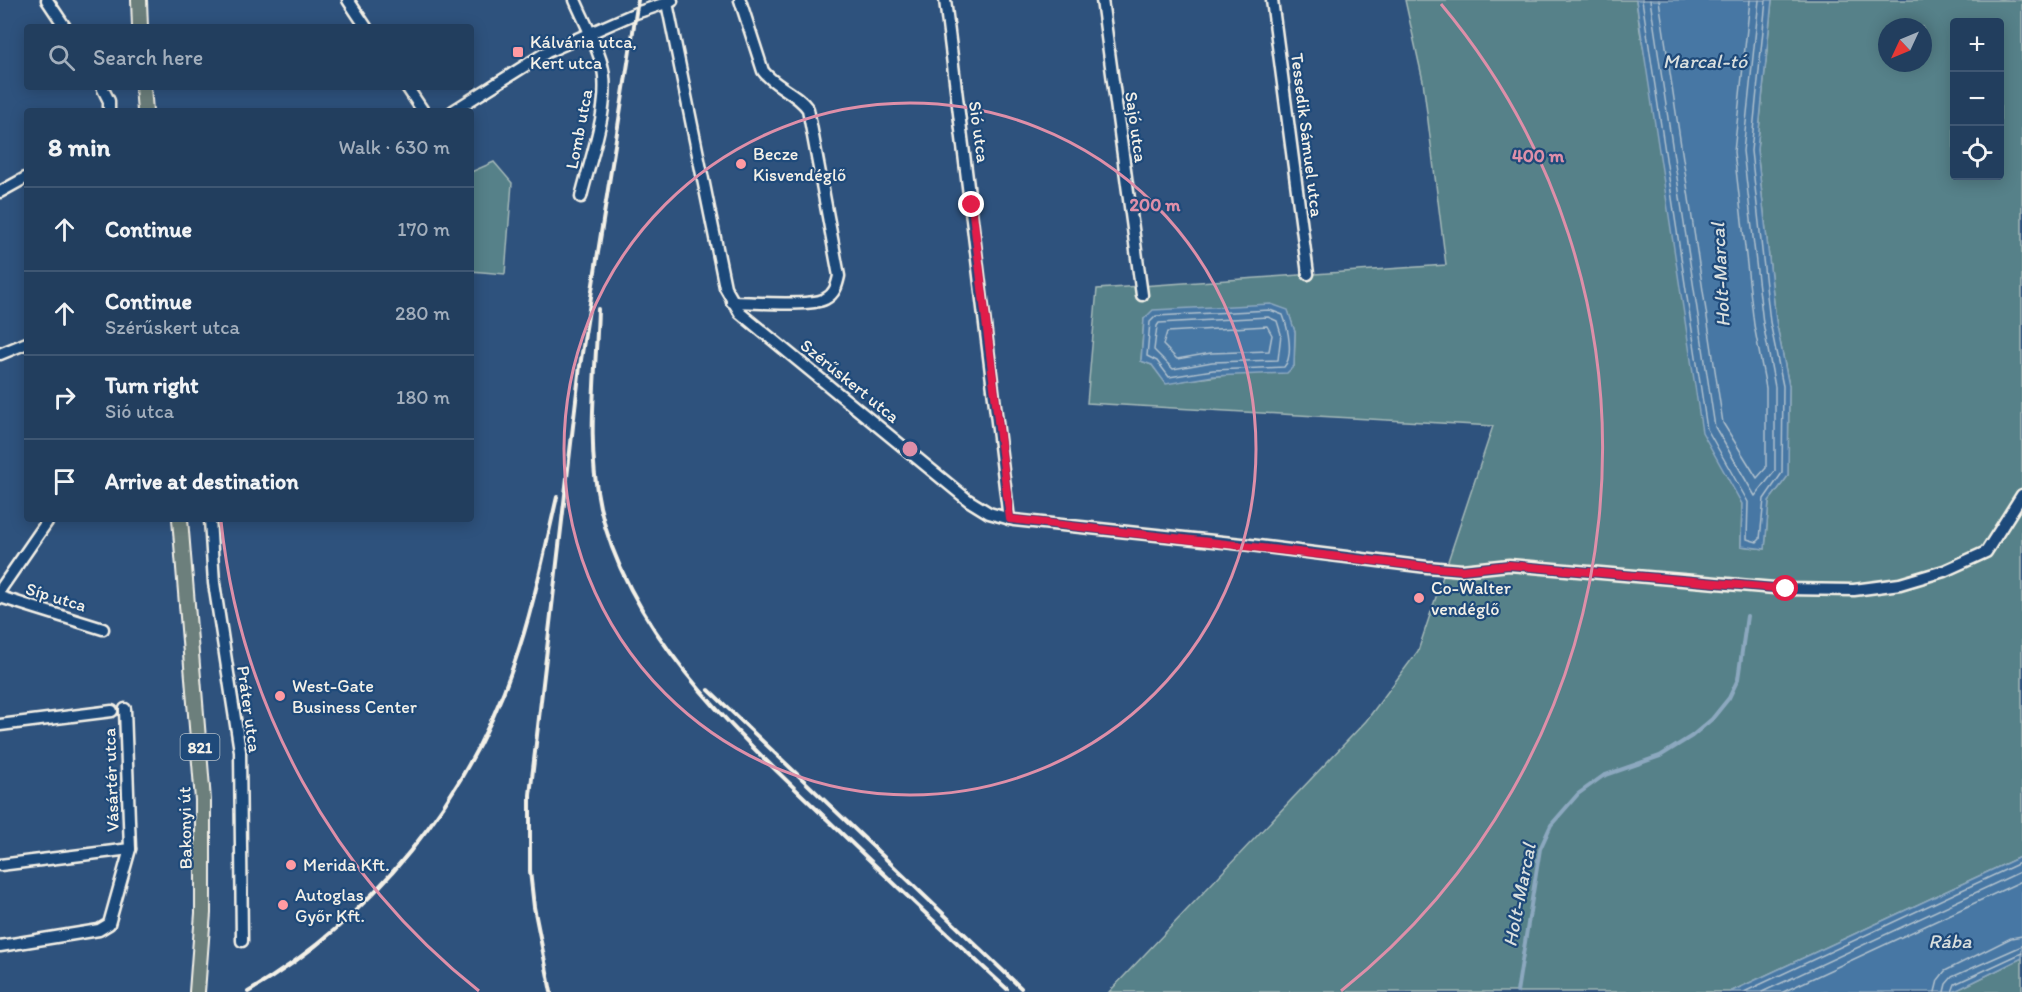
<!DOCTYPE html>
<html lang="en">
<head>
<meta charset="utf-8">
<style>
	body { margin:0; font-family:Itim,sans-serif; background:#2a4564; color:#f1f3f6 }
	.controls { position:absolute; right:18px; top:18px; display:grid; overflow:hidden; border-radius:6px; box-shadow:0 3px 15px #0003 }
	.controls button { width:54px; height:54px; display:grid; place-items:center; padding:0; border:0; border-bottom:2px solid #3f5773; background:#223e5e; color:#f1f3f6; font:30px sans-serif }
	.compass { position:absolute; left:1878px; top:18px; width:54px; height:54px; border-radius:50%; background:#223e5e; box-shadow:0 3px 15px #0003; rotate:226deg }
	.stop { position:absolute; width:18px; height:18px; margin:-14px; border:4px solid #e11d48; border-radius:50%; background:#fff }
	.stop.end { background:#e11d48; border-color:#fff; box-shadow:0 2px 6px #0008 }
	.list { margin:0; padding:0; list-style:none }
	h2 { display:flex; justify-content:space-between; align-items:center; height:78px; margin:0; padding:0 24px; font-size:26px }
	h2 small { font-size:20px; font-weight:400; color:#a2aebc }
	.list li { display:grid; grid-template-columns:39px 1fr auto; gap:18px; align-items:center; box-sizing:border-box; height:84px; padding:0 24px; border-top:2px solid #3f5773 }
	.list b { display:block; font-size:22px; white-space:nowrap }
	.list p { margin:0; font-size:20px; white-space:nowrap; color:#a2aebc }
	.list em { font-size:20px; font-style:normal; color:#a2aebc }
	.icon { flex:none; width:33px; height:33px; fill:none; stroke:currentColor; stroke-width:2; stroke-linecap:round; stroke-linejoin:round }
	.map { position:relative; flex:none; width:2022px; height:992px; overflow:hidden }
	.search { position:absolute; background:#223e5e; box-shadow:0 3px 15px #0003; left:24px; top:24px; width:450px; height:66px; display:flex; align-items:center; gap:15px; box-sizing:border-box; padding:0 21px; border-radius:6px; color:#a2aebc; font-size:22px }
	.panel { position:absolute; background:#223e5e; box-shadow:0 3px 15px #0003; left:24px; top:108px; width:450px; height:414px; border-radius:6px }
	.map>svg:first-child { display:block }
	.green { fill:#568189; stroke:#a5b9b8; stroke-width:1.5; fill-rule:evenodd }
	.water { fill:#4777a4; stroke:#8ca8bf; stroke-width:1.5 }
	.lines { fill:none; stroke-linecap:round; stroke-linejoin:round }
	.shore { stroke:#afc0cd; stroke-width:1.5 }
	.stream { stroke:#8ca8bf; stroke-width:4 }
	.minor-casing { stroke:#f4f1e8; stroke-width:15 }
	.major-casing { stroke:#f4f1e8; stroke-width:18 }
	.minor { stroke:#1f4a7a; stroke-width:10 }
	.major { stroke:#6c7f7c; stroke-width:14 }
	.rail { stroke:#f4f1e8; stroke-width:4 }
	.route { stroke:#e11d48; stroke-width:8 }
	.ring { fill:none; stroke:#de8fa9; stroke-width:3 }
	.poi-dot { fill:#ff9aa2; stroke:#1f4a7a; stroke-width:2 }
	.labels { text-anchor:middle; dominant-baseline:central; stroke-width:4.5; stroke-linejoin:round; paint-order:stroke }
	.shield { fill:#1f4a7a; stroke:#b4bfc7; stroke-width:1.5 }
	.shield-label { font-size:16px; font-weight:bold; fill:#f4f1e8 }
	.poi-label { font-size:18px; fill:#f4f1e8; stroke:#1f4a7a; text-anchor:start }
	.street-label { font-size:18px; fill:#f4f1e8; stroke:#1f4a7a }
	.water-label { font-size:20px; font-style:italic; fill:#dadfde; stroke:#1f4a7a }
	.centre { fill:#de8fa9; stroke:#1f4a7a; stroke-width:3 }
	.ring-label { font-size:18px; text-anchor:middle; font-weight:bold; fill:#de8fa9; stroke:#1f4a7a; stroke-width:4.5; stroke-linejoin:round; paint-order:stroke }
</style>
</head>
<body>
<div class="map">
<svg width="2022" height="992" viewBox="0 0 2022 992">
	<rect width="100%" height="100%" fill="#2e527d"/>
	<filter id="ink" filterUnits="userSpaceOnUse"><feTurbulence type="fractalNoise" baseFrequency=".0167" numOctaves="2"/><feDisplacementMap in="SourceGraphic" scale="12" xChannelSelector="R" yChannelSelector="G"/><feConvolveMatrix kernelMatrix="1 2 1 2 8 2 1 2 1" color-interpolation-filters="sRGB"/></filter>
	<g filter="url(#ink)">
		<g class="green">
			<path d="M1405,0H1636L1640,31L1731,481L1742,504L1741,546L1765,549L1769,501L1788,476L1789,386L1776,321L1757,150L1772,0H2022V856L1730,992H1109L1366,721L1418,651L1493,426L1087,403L1097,289L1446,265L1423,81ZM1954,22H2000V176H1954ZM1887,27H1923V63H1887ZM1288,311L1295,332L1294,366L1166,383L1152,365L1141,361L1144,319Z"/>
			<path d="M494,162L512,183L505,274L471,271V172Z"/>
			<path d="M2022,958V992H1953Z"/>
		</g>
		<g class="water">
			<path d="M1636,0H1772L1757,150L1776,321L1789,386L1788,476L1769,501L1765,549L1741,546L1742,504L1702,432Z"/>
			<path d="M1271,304L1288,310L1295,332L1294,366L1287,373L1213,376L1166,384L1152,365L1141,361L1144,319L1153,310Z"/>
			<path d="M2022,856V958L1953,992H1730Z"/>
		</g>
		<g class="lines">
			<g class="shore">
				<path d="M1642,0L1707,429L1748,502L1747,539L1757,542L1760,539L1764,499L1782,473L1783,386L1770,322L1751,151L1766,0"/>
				<path d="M1650,0L1715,427L1755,496L1775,471V387L1763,323L1743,151L1759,0"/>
				<path d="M1659,0L1723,423L1757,478L1766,468V388L1754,325L1734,152L1750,0"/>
				<path d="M1270,310L1283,315C1288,328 1294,356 1284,367L1213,370L1169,377L1157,361L1147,356L1150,322L1156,316Z"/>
				<path d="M1268,317L1277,321L1281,334L1278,360L1212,362L1173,369L1154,350L1157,326L1159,323Z"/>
				<path d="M1267,326L1272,335L1269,351L1211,353L1177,359L1163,345L1167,332Z"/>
				<path d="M1744,992L2022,862"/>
				<path d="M1762,992L2022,871"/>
				<path d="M1783,992L2022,881"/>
				<path d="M1935,992L1938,980L1945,971L2011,938L2022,936"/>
				<path d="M1944,992L1946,984L1952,977L2022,946"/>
				<path d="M1952,992L1955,984L2022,953"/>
			</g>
			<path class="stream" d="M1517,992L1540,849L1551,825L1578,794L1603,776L1660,756L1692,736L1712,719L1729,698L1738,679L1747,616"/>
			<g class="minor-casing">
				<g id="minor">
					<path d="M47,0L65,27"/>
					<path d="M348,0L366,27"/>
					<path d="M575,0C584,21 596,43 602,65C612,103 590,159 581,197"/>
					<path d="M945,0L1009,519"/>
					<path d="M1102,0L1142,295"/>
					<path d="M1272,0L1308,274"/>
					<path d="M667,3L725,287L740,313L968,500L989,513L1014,520L1242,544L1427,567L1462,570L1509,565L1786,589L1854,590L1900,584L1944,571L1986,552L2022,495"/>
					<path d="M102,87L109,101V111"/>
					<path d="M407,87L423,111"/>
					<path d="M453,111L547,52L636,13L672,1"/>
					<path d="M0,192L27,177"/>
					<path d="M732,302C750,302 811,307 825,299C835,294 837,285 839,276L808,109C796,92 775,87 763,71L740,0"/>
					<path d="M0,354L27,343"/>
					<path d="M210,519L214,583L240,751L242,941"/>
					<path d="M0,590L49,519"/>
					<path d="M0,597L103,629"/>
					<path d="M0,725L112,711"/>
					<path d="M0,865L130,849"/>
					<path d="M0,946L99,930L109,924L130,849L125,709"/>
				</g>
			</g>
			<g class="major-casing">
				<g id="major">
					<path d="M139,0L140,27"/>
					<path d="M143,87L145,111"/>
					<path d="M180,519L203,800V913L197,992"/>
				</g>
			</g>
			<use href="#minor" class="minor"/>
			<use href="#major" class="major"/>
			<g class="rail">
				<path d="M598,309C596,375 586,442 600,507C629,636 741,737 832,824C890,880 948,935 1007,989"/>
				<path d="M709,690L1021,988"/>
				<path d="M248,992C372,919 467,800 514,664C533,610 544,553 557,497"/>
				<path d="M551,992L534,907L530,871V795L580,366L638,0"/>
			</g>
		</g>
	</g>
	<g class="lines" filter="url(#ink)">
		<path class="route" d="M972,205L1010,519L1427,567L1462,570L1509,565L1786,589"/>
	</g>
	<g class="ring">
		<circle cx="910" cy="449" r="346"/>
		<path d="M479 991A693 693 0 0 1 221 521M1441 4A693 693 0 0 1 1341 991"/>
	</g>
	<g class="poi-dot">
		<rect x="512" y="46" width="12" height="12" rx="3"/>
		<circle cx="741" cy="164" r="6"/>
		<circle cx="1419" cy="598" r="6"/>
		<circle cx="280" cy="696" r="6"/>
		<circle cx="291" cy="865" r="6"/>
		<circle cx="283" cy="905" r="6"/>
	</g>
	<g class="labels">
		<rect class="shield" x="180.5" y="734" width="39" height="26" rx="4.5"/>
		<g class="shield-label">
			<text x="200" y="747">821</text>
		</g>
		<g class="poi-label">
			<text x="530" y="42">Kálvária utca,<tspan x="530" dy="21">Kert utca</tspan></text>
			<text x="753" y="154">Becze<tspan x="753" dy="21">Kisvendéglő</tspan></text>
			<text x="1431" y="588">Co-Walter<tspan x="1431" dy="21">vendéglő</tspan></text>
			<text x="292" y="686">West-Gate<tspan x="292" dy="21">Business Center</tspan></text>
			<text x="303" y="865">Merida Kft.</text>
			<text x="295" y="895">Autoglas<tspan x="295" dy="21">Győr Kft.</tspan></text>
		</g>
		<g class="street-label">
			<text transform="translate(1136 127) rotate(82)">Sajó utca</text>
			<text transform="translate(579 129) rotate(-79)">Lomb utca</text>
			<text transform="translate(979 132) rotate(82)">Sió utca</text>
			<text transform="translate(1307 135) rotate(83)">Tessedik Sámuel utca</text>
			<text transform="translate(850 381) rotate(39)">Szérűskert utca</text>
			<text transform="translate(56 597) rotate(17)">Síp utca</text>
			<text transform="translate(249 709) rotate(82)">Práter utca</text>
			<text transform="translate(111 780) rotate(-92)">Vásártér utca</text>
			<text transform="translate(185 828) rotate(-91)">Bakonyi út</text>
		</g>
		<g class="water-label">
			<text x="1705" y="61">Marcal-tó</text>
			<text transform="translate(1720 275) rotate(-93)">Holt-Marcal</text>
			<text transform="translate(1519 895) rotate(-79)">Holt-Marcal</text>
			<text x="1950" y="941">Rába</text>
		</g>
	</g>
	<circle cx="910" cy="449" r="9" class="centre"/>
	<g class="ring-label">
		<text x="1538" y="162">400 m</text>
		<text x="1155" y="211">200 m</text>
	</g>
</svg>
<div class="controls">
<button>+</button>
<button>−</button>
<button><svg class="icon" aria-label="locate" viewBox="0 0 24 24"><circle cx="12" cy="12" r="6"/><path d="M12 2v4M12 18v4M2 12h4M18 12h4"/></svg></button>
</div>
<svg class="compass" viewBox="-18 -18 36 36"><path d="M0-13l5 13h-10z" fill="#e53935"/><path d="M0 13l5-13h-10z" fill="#a2aebc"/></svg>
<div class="stop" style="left:1786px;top:589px"></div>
<div class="stop end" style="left:972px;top:205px"></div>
<div class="search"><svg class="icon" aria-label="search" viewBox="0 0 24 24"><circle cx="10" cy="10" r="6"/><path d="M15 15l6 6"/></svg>Search here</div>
<section class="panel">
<h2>8 min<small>Walk · 630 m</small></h2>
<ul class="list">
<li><svg class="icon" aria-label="ahead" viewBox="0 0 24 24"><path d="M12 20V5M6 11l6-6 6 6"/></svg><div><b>Continue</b></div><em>170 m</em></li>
<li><svg class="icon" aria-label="ahead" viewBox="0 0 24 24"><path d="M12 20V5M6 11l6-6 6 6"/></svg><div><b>Continue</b><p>Szérűskert utca</p></div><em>280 m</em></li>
<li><svg class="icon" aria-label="right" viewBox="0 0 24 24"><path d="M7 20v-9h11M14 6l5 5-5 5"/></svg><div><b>Turn right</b><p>Sió utca</p></div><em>180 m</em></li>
<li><svg class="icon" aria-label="arrive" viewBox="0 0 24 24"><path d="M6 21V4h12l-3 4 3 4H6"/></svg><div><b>Arrive at destination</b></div></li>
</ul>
</section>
</div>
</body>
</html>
